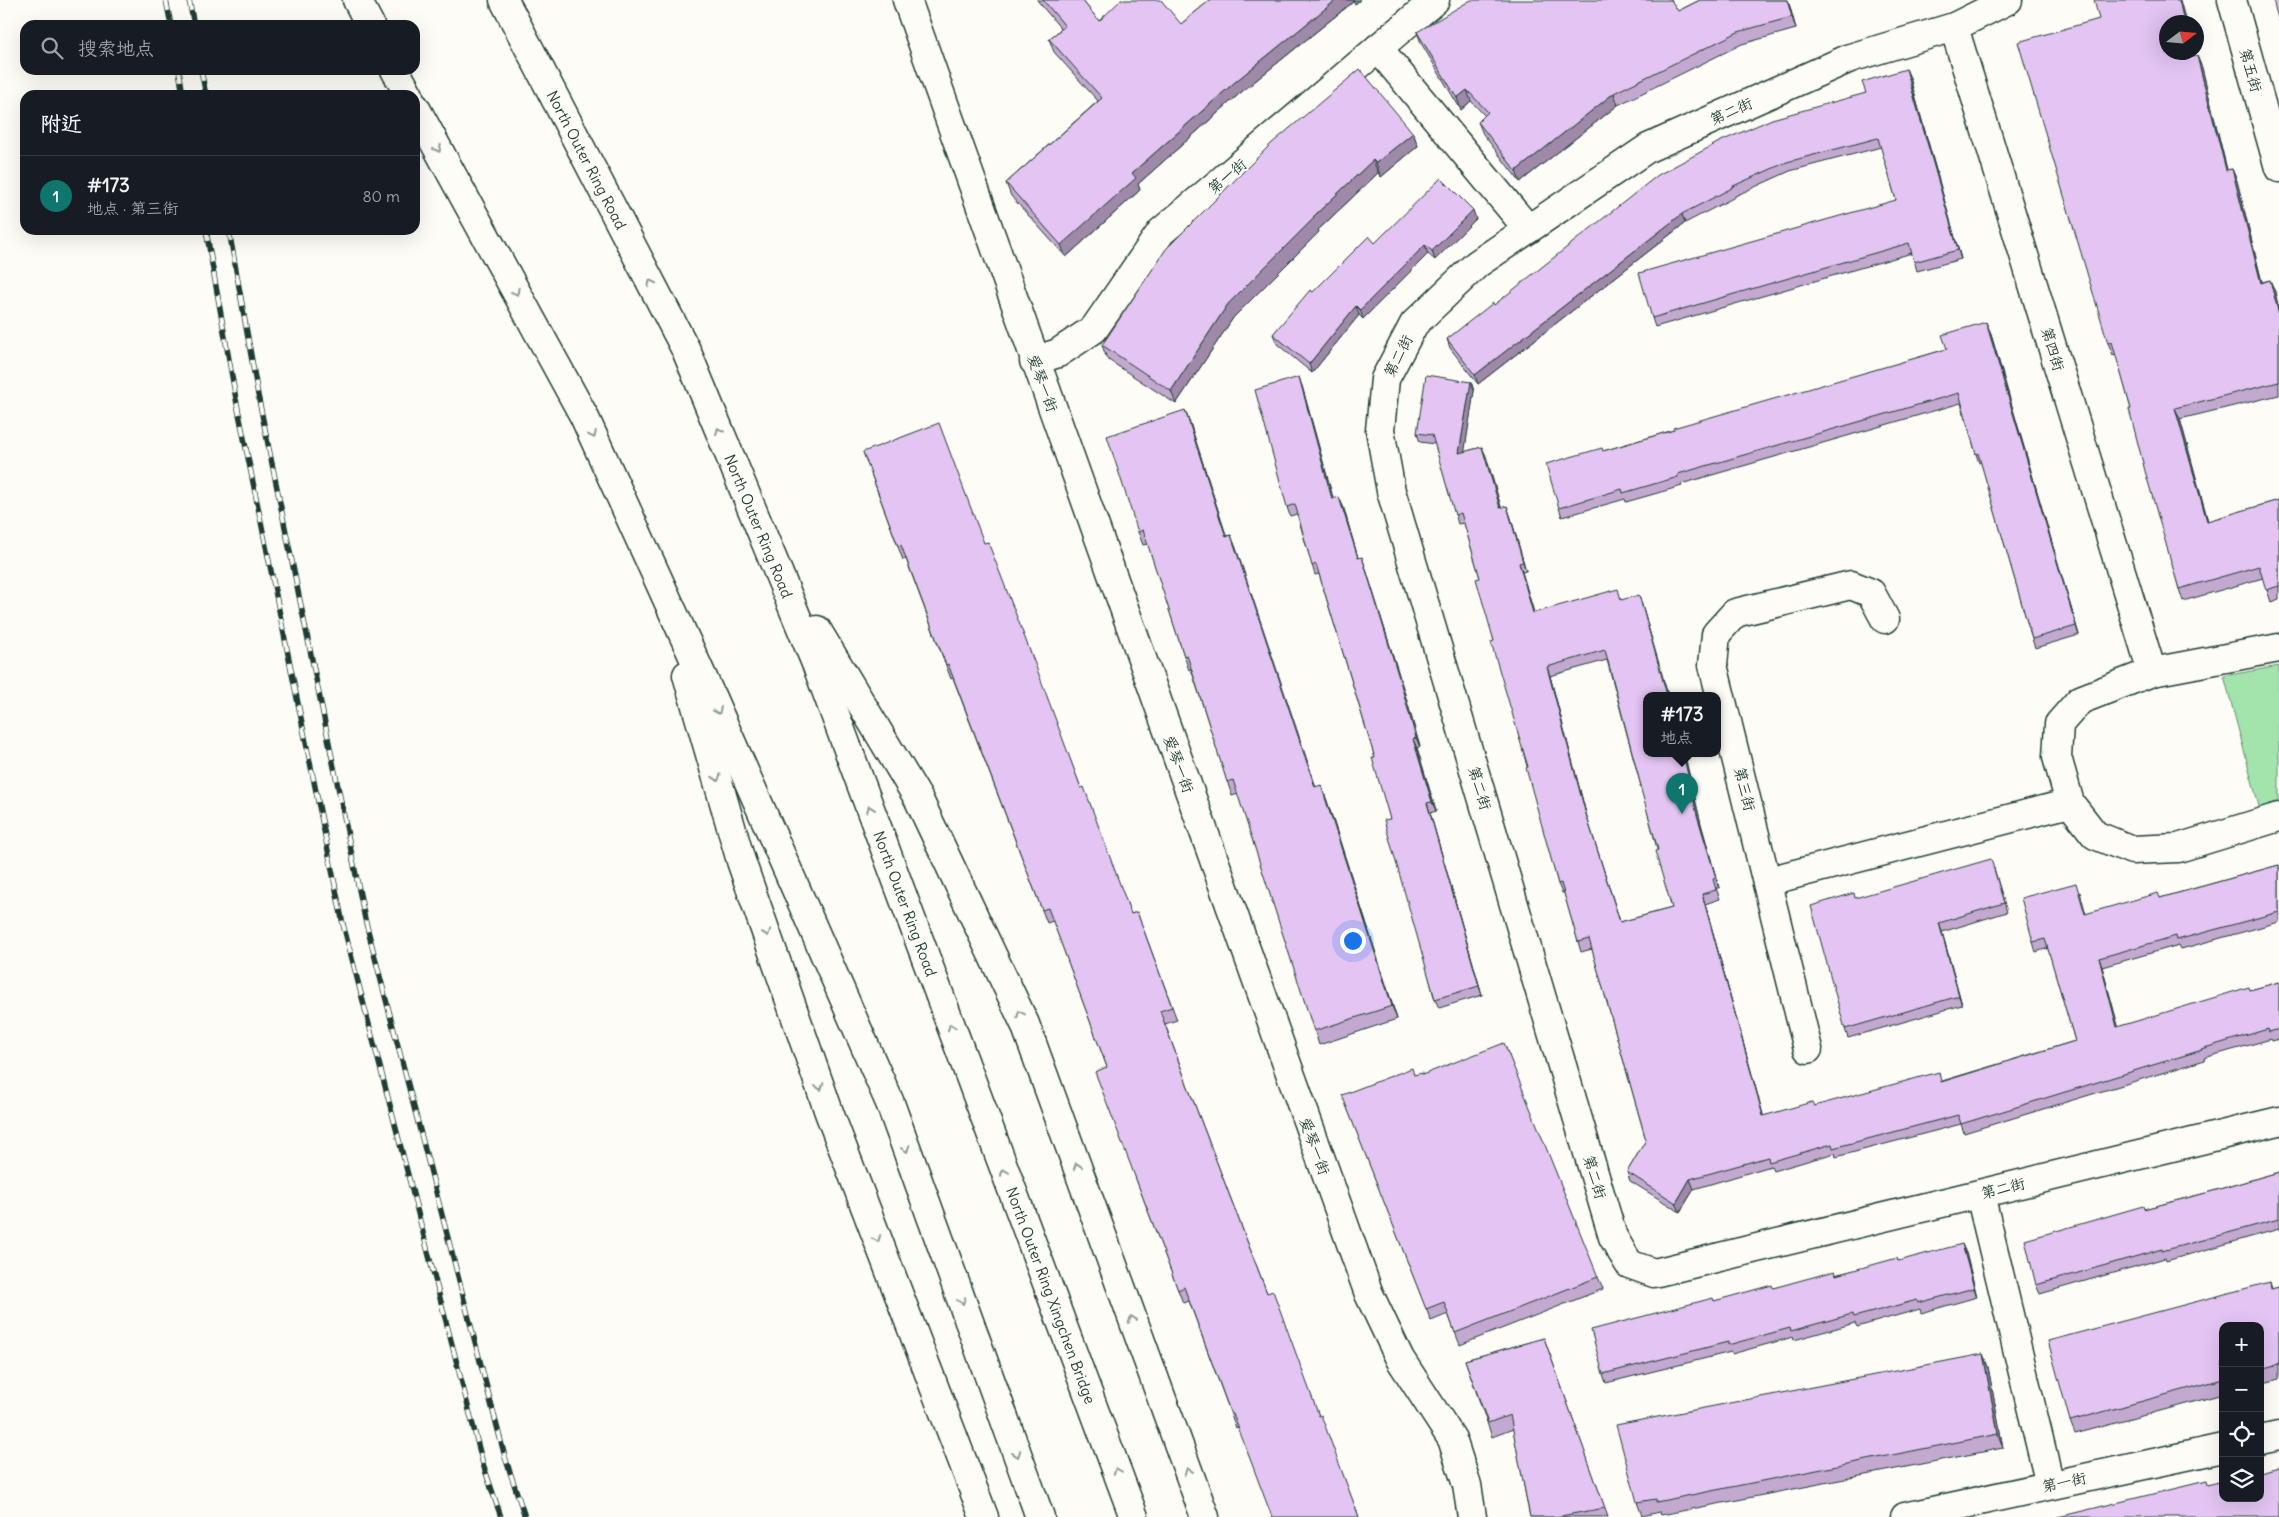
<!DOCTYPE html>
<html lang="zh">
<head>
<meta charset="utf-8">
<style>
	body { margin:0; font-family:Delius,"LXGW WenKai TC",sans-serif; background:#20242c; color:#f1f3f6 }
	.controls { position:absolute; right:15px; bottom:15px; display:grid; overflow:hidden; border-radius:10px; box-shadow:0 5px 20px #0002 }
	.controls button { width:45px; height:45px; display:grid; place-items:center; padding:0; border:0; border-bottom:1px solid #363941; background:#171b24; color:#f1f3f6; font:25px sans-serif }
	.compass { position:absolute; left:2159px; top:15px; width:45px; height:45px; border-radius:50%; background:#171b24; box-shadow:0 5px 20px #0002; rotate:74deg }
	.you { position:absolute; left:1352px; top:940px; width:18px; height:18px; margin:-12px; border:4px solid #fff; border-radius:50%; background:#1a73e8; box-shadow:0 0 0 8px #1a73e833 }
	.badge { display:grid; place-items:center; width:32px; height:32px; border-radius:50%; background:#0f766e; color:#fff; font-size:16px; font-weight:700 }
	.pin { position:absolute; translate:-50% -41px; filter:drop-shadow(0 1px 2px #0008) }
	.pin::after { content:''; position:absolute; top:26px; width:18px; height:15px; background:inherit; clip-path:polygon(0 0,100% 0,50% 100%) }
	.popup { position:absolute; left:1643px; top:692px; width:78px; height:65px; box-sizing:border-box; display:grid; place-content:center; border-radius:10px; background:#171b24; filter:drop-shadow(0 1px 4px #0005); font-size:16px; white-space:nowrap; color:#9ea1a6 }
	.popup b { font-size:19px; color:#f1f3f6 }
	.popup::after { content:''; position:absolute; left:50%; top:100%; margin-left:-10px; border:10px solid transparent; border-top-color:#171b24 }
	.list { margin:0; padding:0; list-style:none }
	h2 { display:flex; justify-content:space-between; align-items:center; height:65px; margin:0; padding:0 20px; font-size:21px }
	h2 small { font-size:16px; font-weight:400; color:#9ea1a6 }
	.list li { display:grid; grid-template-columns:32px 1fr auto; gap:15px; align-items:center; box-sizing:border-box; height:80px; padding:0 20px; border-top:1px solid #363941 }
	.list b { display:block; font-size:19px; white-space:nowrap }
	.list p { margin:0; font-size:16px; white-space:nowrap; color:#9ea1a6 }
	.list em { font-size:16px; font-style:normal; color:#9ea1a6 }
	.icon { flex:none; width:28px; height:28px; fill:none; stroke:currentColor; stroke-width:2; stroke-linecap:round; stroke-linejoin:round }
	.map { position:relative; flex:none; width:2279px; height:1517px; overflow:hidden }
	.search { position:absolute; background:#171b24; box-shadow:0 5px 20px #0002; left:20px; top:20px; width:400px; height:55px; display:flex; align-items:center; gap:12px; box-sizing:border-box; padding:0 18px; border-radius:15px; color:#9ea1a6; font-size:19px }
	.panel { position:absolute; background:#171b24; box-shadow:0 5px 20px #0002; left:20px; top:90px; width:400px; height:145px; border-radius:15px }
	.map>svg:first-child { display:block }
	.green { fill:#a3e3ac; stroke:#619070 }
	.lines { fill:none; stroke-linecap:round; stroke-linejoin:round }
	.street-casing { stroke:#1f3d34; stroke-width:31 }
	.highway-casing { stroke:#1f3d34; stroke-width:31 }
	.street { stroke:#fdfcf7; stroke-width:28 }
	.highway { stroke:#fdfcf7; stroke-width:28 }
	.rail-casing { stroke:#1f3d34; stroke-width:5.5 }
	.rail { stroke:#fdfcf7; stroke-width:4; stroke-dasharray:11; stroke-linecap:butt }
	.wall { fill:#c3a9d0; stroke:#1f3d34; fill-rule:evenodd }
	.shaded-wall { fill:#9f89a9; stroke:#1f3d34 }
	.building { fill:#e3c4f2; stroke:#1f3d34; fill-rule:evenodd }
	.oneway { stroke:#8e9c96 }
	.labels { text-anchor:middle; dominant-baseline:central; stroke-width:4; stroke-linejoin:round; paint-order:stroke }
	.street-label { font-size:15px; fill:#1f3d34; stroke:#fdfcf7 }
</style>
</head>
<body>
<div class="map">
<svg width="2279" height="1517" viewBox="0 0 2279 1517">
	<rect width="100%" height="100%" fill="#fdfcf7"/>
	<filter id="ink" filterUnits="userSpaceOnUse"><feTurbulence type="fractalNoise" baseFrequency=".02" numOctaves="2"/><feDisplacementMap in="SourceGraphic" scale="10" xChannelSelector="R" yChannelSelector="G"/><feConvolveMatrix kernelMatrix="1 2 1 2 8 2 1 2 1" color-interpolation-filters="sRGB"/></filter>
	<g filter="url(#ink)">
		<path class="green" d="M2279,666V803L2260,810L2224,676Z"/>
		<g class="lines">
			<g class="street-casing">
				<g id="street">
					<path d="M907,0L1369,1294L1400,1359L1452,1439L1467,1485L1472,1517"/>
					<path d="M2008,0L1954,27L1850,58L1648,148L1477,264L1414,324L1385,379L1380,430L1391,491L1613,1237L1629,1264L1654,1273L2279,1121"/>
					<path d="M2232,0L2279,168"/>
					<path d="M1954,27L2152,672"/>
					<path d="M1378,48L1528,229"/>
					<path d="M1034,361L1058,353L1094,329L1161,232L1435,0"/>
					<path d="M2279,648L2152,672L2080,700L2059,724L2057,757L2070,803L2095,835L2132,850L2178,848L2279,817"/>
					<path d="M1768,881L2070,803"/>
					<path d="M1808,1049L1713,665L1716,634L1735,613L1851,585L1871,593L1885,619"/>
					<path d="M1980,1194L2050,1485"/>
					<path d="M2260,1440L2279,1436"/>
					<path d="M1905,1517L2223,1448"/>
				</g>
			</g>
			<g class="highway-casing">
				<g id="highway">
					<path d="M357,0L370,25"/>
					<path id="s1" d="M504,0L686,350L817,666L1134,1517"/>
					<path d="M395,70L409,95"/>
					<path d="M415,107L584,416L712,698L890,1103L1040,1517"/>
					<path d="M817,630L918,798L1025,1024L1205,1517"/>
					<path d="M687,675L741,861L830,1115L984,1517"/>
				</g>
			</g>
			<use href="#street" class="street"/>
			<use href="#highway" class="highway"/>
			<g class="rail-casing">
				<g id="rail">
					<path d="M166,0L171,25"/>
					<path d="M189,0L194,25"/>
					<path d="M179,70L183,95"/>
					<path d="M201,70L206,95"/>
					<path d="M206,230L236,399L343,924L483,1464L501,1517"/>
					<path d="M229,230L258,395L365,919L505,1457L525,1517"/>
				</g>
			</g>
			<use href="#rail" class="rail"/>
		</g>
		<g class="wall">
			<path d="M1037,0H1082L1099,21L1181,24L1210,0H1360L1355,4L1353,2L1239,94L1138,184L1140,190L1066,257L1011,196L1006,183L1098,101L1054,52L1049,39L1061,29Z"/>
			<path d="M1700,0H1788L1796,29L1742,44L1618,105L1520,182L1483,134L1478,122L1485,116L1471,101L1461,110L1421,43L1417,32L1678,11Z"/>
			<path d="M2197,56L2202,68L2227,170L2232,169L2237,181L2262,282L2270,280L2275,292L2279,310V395L2180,419L2208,521L2279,500V599L2271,602L2263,578L2183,601L2179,589L2131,409L2116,354L2113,355L2108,343L2194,57Z"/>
			<path d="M1906,69L1910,78L1961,259L1917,271L1912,253L1655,327L1652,318L1896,200L1881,147L1790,171L1735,196V197L1685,223L1478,384L1450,348L1447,339L1494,305L1866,93Z"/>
			<path d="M1413,133L1418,146L1381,177L1378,173L1318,230L1319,232L1233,318L1176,404L1107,359L1102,345Z"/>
			<path d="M1476,219L1435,260L1428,254L1363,319L1359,315L1312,373L1277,344L1273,334L1313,292Z"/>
			<path d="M1990,331L2079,635L2035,648L2032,639L1981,462L1979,463L1976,454L1961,403L1681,484L1682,486L1626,502L1625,499L1562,517L1559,508L1603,451L1947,349Z"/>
			<path d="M1471,382L1474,391L1464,452L1482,447L1501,507L1510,515L1526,571L1522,572L1534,613L1622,600L1642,605L1647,753H1684L1701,824L1719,888H1716L1720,899L1705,904L1763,1116L1942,1081L2075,1041L2048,948L2036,952L2033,942L2080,892L2086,914L2160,898L2279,865V922L2181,949L2179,945L2102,967L2118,1027L2279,982V1039L2272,1041L2271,1039L2204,1058L2205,1060L1964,1133L1961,1124L1836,1157L1835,1153L1773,1171L1771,1166L1694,1189L1680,1212L1630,1181L1627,1172L1646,1140L1592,949L1581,952L1564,893H1562L1558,884L1494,641L1480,578L1464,523L1458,524L1435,444L1420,442L1417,433ZM1607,660L1641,786L1672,908L1620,922L1588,821L1550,676Z"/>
			<path d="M1302,386L1333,499L1343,506L1358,558L1365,566L1404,691L1420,747L1417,748L1436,811L1430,813L1482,995L1439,1008L1434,997L1375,758L1319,574L1315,575L1297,514L1290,516L1287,507Z"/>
			<path d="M1190,423L1226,536L1231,535L1236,548L1316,787L1326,798L1397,1019L1319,1045L1238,794L1232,796L1191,669L1189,670L1184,656L1148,544L1143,545L1138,532Z"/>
			<path d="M863,452L984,543L1131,914L1137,912L1177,1020L1165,1024L1191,1095L1267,1293L1319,1416L1359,1517L1238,1427L1236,1428L1189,1301L1183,1303L1136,1179L1107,1067L1053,921L1047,923L953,678L951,679L906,559L903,560Z"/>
			<path d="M1994,868L2007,912L1942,932L1962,1005L1848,1038L1845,1029L1856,898Z"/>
			<path d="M1414,1075H1422L1598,1277L1603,1289L1460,1345L1448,1314L1431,1321L1347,1107Z"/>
			<path d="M2279,1172V1229L2166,1261L2165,1258L2040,1294L2036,1285L2144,1209L2206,1193Z"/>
			<path d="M1966,1253L1977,1297L1921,1313L1920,1309L1857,1327L1855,1323L1794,1340L1793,1337L1732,1354L1731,1352L1606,1383L1603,1374L1714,1301L1898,1261Z"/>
			<path d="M2270,1282L2272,1289L2279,1287V1379L2260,1384V1326H2223V1394L2075,1434L2070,1421Z"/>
			<path d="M1544,1338L1608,1517H1530L1513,1429L1492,1437L1465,1360Z"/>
			<path d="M1983,1354L1988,1367L2003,1448L1661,1515L1660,1512L1642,1516L1637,1502Z"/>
		</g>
		<g class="shaded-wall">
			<path d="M1336,0H1352L1353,2L1239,94L1138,184L1140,190L1066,257L1061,245L1132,173L1235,82Z"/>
			<path d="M1353,0H1360L1355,4Z"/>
			<path d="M1787,0H1788L1796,29L1792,17Z"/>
			<path d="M2179,0H2180L2186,22H2184Z"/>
			<path d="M2197,56L2202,68L2230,182L2226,170Z"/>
			<path d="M1906,69L1910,78L1961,259L1958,250Z"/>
			<path d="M1467,90L1471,101L1461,110L1457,98Z"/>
			<path d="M1614,93L1618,105L1520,182L1516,171Z"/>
			<path d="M1413,133L1418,146L1381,177L1376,163Z"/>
			<path d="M1373,160L1378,173L1318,230L1319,232L1233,318L1176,404L1171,391L1228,304L1313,217Z"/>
			<path d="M2232,169L2237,181L2265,295L2261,283Z"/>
			<path d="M1473,210L1476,219L1435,260L1432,251Z"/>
			<path d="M1682,214L1685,223L1478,384L1475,375Z"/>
			<path d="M1425,245L1428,254L1363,319L1360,310Z"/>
			<path d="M2270,280L2275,292L2279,310V315Z"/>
			<path d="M1356,306L1359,315L1312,373L1309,364Z"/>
			<path d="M1986,322L1990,331L2079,635L2076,626Z"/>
			<path d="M1299,377L1302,386L1336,508L1332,499Z"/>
			<path d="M1471,382L1474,391L1463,462L1459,453Z"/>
			<path d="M2175,408L2180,419L2211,533L2207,521Z"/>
			<path d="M1185,410L1190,423L1231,550L1226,537Z"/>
			<path d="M1482,447L1486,456L1504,517L1500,508Z"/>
			<path d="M1339,497L1343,506L1361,568L1358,558Z"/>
			<path d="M1507,506L1510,515L1526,571L1523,562Z"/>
			<path d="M1362,557L1404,691L1420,747L1416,738Z"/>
			<path d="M1519,563L1522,572L1537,623L1533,613Z"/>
			<path d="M1639,595L1642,605L1668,695H1667Z"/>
			<path d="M1547,667L1550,676L1588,821L1623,931L1585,811Z"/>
			<path d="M1413,739L1417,748L1436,811L1432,802Z"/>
			<path d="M1683,753H1684L1701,824L1719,888L1697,815Z"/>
			<path d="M1321,785L1326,798L1397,1019L1392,1006Z"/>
			<path d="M1427,803L1430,813L1482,995L1479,986Z"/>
			<path d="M1702,894L1705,904L1766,1125L1763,1116Z"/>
			<path d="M1939,923L1942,932L1962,1005L1959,996Z"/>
			<path d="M2099,958L2102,967L2121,1036L2117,1027Z"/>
			<path d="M1690,1179L1694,1189L1680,1212L1676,1203Z"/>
			<path d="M1962,1244L1966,1253L1977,1297L1974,1288Z"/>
			<path d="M1983,1354L1988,1367L2003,1448L1998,1434Z"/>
		</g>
		<g class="building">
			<path d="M1043,0H1082L1099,21L1121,0H1161L1181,24L1210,0H1336L1235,82L1132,173L1136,178L1061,245L1006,183L1102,98L1049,39L1065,26Z"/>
			<path d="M1471,0H1671L1678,11L1700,0H1787L1792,17L1738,32L1614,93L1516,171L1478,122L1488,112L1467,90L1457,98L1417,32Z"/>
			<path d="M2094,0H2179L2184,22H2166V52H2192L2193,57L2197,56L2226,170L2232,169L2261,283L2270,280L2279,315V382L2175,408L2207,521L2279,500V586L2266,590L2259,566L2179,589L2145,471L2129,409H2131L2112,342L2108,343L2018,42L2099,19Z"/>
			<path d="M2273,0H2279V22Z"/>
			<path d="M1360,69L1413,133L1376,163L1373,160L1313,217L1314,218L1228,304L1171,391L1102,345L1166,249L1271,144Z"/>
			<path d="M1906,69L1958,250L1914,262L1909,243L1652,318L1639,273L1896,200L1878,138L1787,162L1731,187L1732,188L1682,214L1475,375L1447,339L1493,303L1494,305L1658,175L1719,142L1772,119L1866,93L1862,82Z"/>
			<path d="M1441,178L1473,210L1432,251L1425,245L1360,310L1356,306L1309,364L1273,334L1310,290L1313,292L1369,236L1375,243Z"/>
			<path d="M1986,322L2076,626L2032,639L1978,453L1976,454L1959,393L1678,474V477L1623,493L1622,489L1559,508L1546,464L1602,448L1603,451L1674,430L1673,428L1947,349L1942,335Z"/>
			<path d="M1426,375L1471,382L1459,453L1482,447L1500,508L1507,506L1523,562L1519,563L1533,613L1618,589L1621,600L1639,595L1667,695H1647V753H1683L1697,815L1716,878L1713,879L1716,890L1702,894L1763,1116L1812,1102L1814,1106L1939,1072L1941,1082L2075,1041L2045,939L2033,942L2021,898L2076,883L2085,914L2158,893L2160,898L2279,865V912L2177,940L2176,936L2099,958L2117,1027L2249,987L2250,990L2279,982V1029L2269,1032L2268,1029L2201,1049L2202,1050L1961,1124L1958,1115L1833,1148L1832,1144L1769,1162L1768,1157L1690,1179L1676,1203L1627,1172L1646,1140L1589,939L1578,942L1561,883L1558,884L1526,768L1528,767L1491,642L1494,641L1476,579L1480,578L1461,513L1455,515L1432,435L1417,433ZM1605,650L1641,786H1640L1658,850L1655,851L1672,908L1620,922L1585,811L1547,667Z"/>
			<path d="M1299,377L1332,499L1339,497L1358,558L1362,557L1400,681L1416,738L1413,739L1432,802L1427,803L1479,986L1435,999L1384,820L1390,819L1372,758H1375L1316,564L1312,566L1295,504L1287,507L1255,390Z"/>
			<path d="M1185,410L1226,537L1231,535L1315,787L1321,785L1392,1006L1314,1031L1233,780L1227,782L1187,655L1184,656L1143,530L1138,532L1107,436Z"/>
			<path d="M939,423L984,543L988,542L1035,664L1081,788L1084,787L1131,914L1137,912L1172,1007L1160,1011L1191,1095L1267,1293L1273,1291L1319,1416L1321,1415L1359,1517H1272L1233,1414H1231L1184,1287L1178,1290L1131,1166L1095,1072L1107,1067L1048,908L1042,910L948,664L946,665L901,545L898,546L863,452Z"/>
			<path d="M1991,859L2004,903L1939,923L1959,996L1845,1029L1811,906L1854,893L1855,898Z"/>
			<path d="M1504,1043L1598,1277L1455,1333L1444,1302L1426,1309L1342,1095L1412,1068L1414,1075L1422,1073V1075Z"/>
			<path d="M2279,1172V1219L2162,1251V1249L2036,1285L2025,1240L2143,1206L2144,1209L2206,1193Z"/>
			<path d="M1962,1244L1974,1288L1918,1303L1917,1300L1854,1317L1852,1314L1791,1331L1790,1328L1728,1345V1342L1603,1374L1591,1330L1713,1298L1714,1301L1772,1285L1773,1288L1835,1271L1836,1275L1897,1258L1898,1261Z"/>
			<path d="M2270,1282L2271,1289L2279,1287V1364L2260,1369V1326H2223V1379L2070,1421L2048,1341Z"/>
			<path d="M1544,1338L1605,1508L1555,1517H1530L1510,1415L1488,1423L1465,1360Z"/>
			<path d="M1983,1354L1998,1434L1656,1502V1499L1637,1502L1616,1425Z"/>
			<path d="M2279,1467V1517H2058L2206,1481L2207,1485L2223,1481V1498H2260V1472Z"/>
		</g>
		<defs><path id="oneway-chevron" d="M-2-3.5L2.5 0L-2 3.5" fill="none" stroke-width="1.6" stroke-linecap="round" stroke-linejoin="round" transform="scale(1.25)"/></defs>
		<g class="oneway">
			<use href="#oneway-chevron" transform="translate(438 149) rotate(61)"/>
			<use href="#oneway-chevron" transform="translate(651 283) rotate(-117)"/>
			<use href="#oneway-chevron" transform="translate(516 292) rotate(61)"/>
			<use href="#oneway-chevron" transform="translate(719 431) rotate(-113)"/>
			<use href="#oneway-chevron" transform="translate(593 435) rotate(65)"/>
			<use href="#oneway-chevron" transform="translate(718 711) rotate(66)"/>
			<use href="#oneway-chevron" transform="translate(717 778) rotate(74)"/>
			<use href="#oneway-chevron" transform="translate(870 809) rotate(-110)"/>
			<use href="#oneway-chevron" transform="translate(767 933) rotate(71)"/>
			<use href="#oneway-chevron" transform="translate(1020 1014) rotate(-115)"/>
			<use href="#oneway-chevron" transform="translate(951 1027) rotate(-110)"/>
			<use href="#oneway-chevron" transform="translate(820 1087) rotate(71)"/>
			<use href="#oneway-chevron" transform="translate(906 1149) rotate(70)"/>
			<use href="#oneway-chevron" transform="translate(1077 1166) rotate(-110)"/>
			<use href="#oneway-chevron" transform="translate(1004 1172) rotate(-111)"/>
			<use href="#oneway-chevron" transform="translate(877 1239) rotate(69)"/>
			<use href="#oneway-chevron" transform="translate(962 1301) rotate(70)"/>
			<use href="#oneway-chevron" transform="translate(1132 1319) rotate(-110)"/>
			<use href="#oneway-chevron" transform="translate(1017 1454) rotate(70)"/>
			<use href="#oneway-chevron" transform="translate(1117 1471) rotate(-111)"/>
			<use href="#oneway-chevron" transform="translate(1188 1471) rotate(-110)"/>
		</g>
	</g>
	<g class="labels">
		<g class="street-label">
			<text transform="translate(2251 70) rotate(74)">第五街</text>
			<text transform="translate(1731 111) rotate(-24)">第二街</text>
			<text stroke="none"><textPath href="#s1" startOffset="180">North Outer Ring Road</textPath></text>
			<text transform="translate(1227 176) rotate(-40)">第一街</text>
			<text transform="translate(2053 349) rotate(73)">第四街</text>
			<text transform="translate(1398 356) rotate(-63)">第二街</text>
			<text transform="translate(1043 383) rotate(70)">爱琴一街</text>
			<text stroke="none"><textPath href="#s1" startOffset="585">North Outer Ring Road</textPath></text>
			<text transform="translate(1179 764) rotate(70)">爱琴一街</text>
			<text transform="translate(1480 788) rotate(73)">第二街</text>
			<text transform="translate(1745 789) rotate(76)">第三街</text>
			<text stroke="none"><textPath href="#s1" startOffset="990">North Outer Ring Road</textPath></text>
			<text transform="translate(1315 1146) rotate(70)">爱琴一街</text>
			<text transform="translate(1595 1177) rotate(73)">第二街</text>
			<text transform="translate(2003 1188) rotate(-14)">第二街</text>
			<text stroke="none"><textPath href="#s1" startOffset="1408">North Outer Ring Xingchen Bridge</textPath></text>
			<text transform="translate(2064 1482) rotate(-12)">第一街</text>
		</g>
	</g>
</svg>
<div class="controls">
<button>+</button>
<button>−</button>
<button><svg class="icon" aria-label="locate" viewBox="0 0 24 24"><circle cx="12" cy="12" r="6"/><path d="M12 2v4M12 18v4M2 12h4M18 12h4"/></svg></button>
<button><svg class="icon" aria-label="layers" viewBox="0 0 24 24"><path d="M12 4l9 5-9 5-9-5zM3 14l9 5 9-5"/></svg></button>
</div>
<svg class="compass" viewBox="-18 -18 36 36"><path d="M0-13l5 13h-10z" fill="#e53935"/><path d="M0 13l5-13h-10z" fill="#9ea1a6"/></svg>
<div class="you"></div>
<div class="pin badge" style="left:1682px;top:814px">1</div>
<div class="popup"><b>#173</b>地点</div>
<div class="search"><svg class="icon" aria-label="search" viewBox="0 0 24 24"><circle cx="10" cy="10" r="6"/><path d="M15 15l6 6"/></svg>搜索地点</div>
<section class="panel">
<h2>附近<small></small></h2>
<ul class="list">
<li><span class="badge">1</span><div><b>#173</b><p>地点 · 第三街</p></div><em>80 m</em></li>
</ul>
</section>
</div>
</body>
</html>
